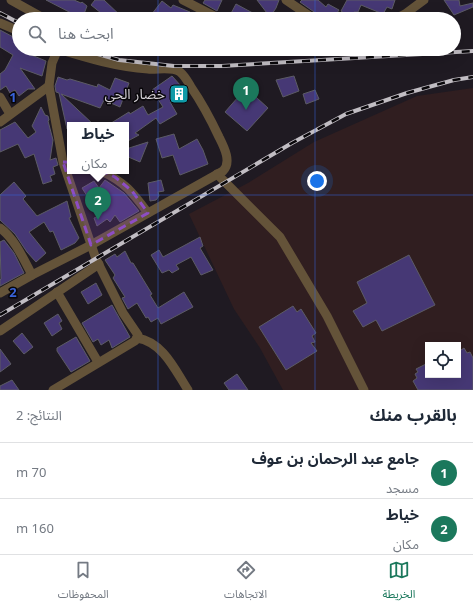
<!DOCTYPE html>
<html lang="ar">
<head>
<meta charset="utf-8">
<style>
	body { margin:0; font-family:Georgia,"Noto Sans Arabic",serif; background:#f2f2f3; color:#1f2937; direction:rtl }
	.controls { position:absolute; right:12px; bottom:12px; display:grid; overflow:hidden; border-radius:0px; box-shadow:0 4px 16px #0002 }
	.controls button { width:36px; height:36px; display:grid; place-items:center; padding:0; border:0; border-bottom:1px solid #e0e1e3; background:#fff; color:#1f2937; font:20px sans-serif }
	.you { position:absolute; left:317px; top:181px; width:14px; height:14px; margin:-10px; border:3px solid #fff; border-radius:50%; background:#1a73e8; box-shadow:0 0 0 6px #1a73e833 }
	.badge { display:grid; place-items:center; width:26px; height:26px; border-radius:50%; background:#1b785c; color:#fff; font-size:13px; font-weight:700 }
	.pin { position:absolute; translate:-50% -33px; filter:drop-shadow(0 1px 2px #0008) }
	.pin::after { content:''; position:absolute; top:21px; width:14px; height:12px; background:inherit; clip-path:polygon(0 0,100% 0,50% 100%) }
	.popup { position:absolute; left:67px; top:122px; width:62px; height:52px; box-sizing:border-box; display:grid; place-content:center; border-radius:0px; background:#fff; filter:drop-shadow(0 1px 3px #0005); font-size:13px; white-space:nowrap; color:#747a83 }
	.popup b { font-size:15px; color:#1f2937 }
	.popup::after { content:''; position:absolute; left:50%; top:100%; margin-left:-8px; border:8px solid transparent; border-top-color:#fff }
	.list { margin:0; padding:0; list-style:none }
	h2 { display:flex; justify-content:space-between; align-items:center; height:52px; margin:0; padding:0 16px; font-size:17px }
	h2 small { font-size:13px; font-weight:400; color:#747a83 }
	.list li { display:grid; grid-template-columns:26px 1fr auto; gap:12px; align-items:center; box-sizing:border-box; height:56px; padding:0 16px; border-top:1px solid #e0e1e3 }
	.list b { display:block; font-size:15px; white-space:nowrap }
	.list p { margin:0; font-size:13px; white-space:nowrap; color:#747a83 }
	.list em { font-size:13px; font-style:normal; color:#747a83 }
	.icon { flex:none; width:22px; height:22px; fill:none; stroke:currentColor; stroke-width:2; stroke-linecap:round; stroke-linejoin:round }
	.map { position:relative; flex:none; width:473px; height:390px; overflow:hidden; direction:ltr }
	.search { position:absolute; background:#fff; box-shadow:0 4px 16px #0002; left:12px; right:12px; top:12px; height:44px; display:flex; align-items:center; gap:10px; box-sizing:border-box; padding:0 14px; border-radius:22px; color:#747a83; font-size:15px }
	.sheet { height:164px; background:#fff }
	nav { display:flex; justify-content:space-around; align-items:center; box-sizing:border-box; height:56px; border-top:1px solid #e0e1e3; background:#fff; font-size:11px; color:#747a83 }
	nav a { display:grid; justify-items:center; gap:2px }
	nav .on { color:#1b785c }
	.map>svg:first-child { display:block }
	.industrial { fill:#301e20; fill-rule:evenodd }
	.building { fill:#463875; stroke:#5c5b65 }
	.lines { fill:none; stroke-linecap:round; stroke-linejoin:round }
	.minor { stroke:#645339; stroke-width:9 }
	.rail-casing { stroke:#c1bdc3; stroke-width:4 }
	.rail { stroke:#080609; stroke-width:2.5; stroke-dasharray:8; stroke-linecap:butt }
	.marked { fill:#8d4dc4; fill-opacity:0.2; stroke:#8d4dc4; stroke-width:3; stroke-dasharray:8 5; stroke-linejoin:round }
	.grid { fill:none; stroke:#3862d8; stroke-width:1; stroke-opacity:0.55 }
	.labels { text-anchor:middle; dominant-baseline:central; stroke-width:3; stroke-linejoin:round; paint-order:stroke }
	.poi-label { font-size:14px; fill:#d4d0d6; stroke:#080609; text-anchor:end }
	.grid-label { font-size:13px; text-anchor:middle; font-weight:bold; fill:#3862d8; stroke:#080609; stroke-width:3; stroke-linejoin:round; paint-order:stroke }
</style>
</head>
<body>
<div class="map">
<svg width="473" height="390" viewBox="0 0 473 390">
	<rect width="100%" height="100%" fill="#1f1a22"/>
	<path class="industrial" d="M473,88V390H283L260,348L234,309L189,214L248,183L314,142L417,96ZM428,345H458V375H428Z"/>
	<g class="building">
		<path d="M46,0H74L81,3L82,2L87,6L84,14L79,13L77,16Z"/>
		<path d="M95,0H104L124,19H113L108,15L106,17L91,5Z"/>
		<path d="M205,0H222L217,11L203,3Z"/>
		<path d="M257,0H279L276,8L270,17Z"/>
		<path d="M302,0H318L326,7L328,4L339,10L333,19H320L317,14L300,2Z"/>
		<path d="M347,0H395L392,9L387,7L383,14L361,5L358,12H354L351,18L341,11Z"/>
		<path d="M444,0H459L460,6L473,3V7L454,15Z"/>
		<path d="M162,1L171,8L173,5L190,12L188,19H174L166,16L164,19H148Z"/>
		<path d="M236,4L264,19H228Z"/>
		<path d="M0,30L19,40V49H31L29,54L46,61L42,76L20,68L35,89H28L19,96L15,90L10,93L6,86L0,90V74L5,70L13,55L0,47Z"/>
		<path d="M172,76L181,86L184,93L170,102L177,114L160,124L156,118L135,133L139,135L126,142V125H108L129,112L130,114L143,106L148,115L163,107L152,90Z"/>
		<path d="M294,76L299,91L283,97L276,80Z"/>
		<path d="M58,77L67,80L70,79L97,87L98,84L110,90L115,78L129,83L120,107L104,100L100,108L61,94L94,125H70L67,129L59,93L56,92L55,86Z"/>
		<path d="M246,88L268,108L247,131L225,112Z"/>
		<path d="M315,90L319,99L306,104L303,94Z"/>
		<path d="M41,107L45,115L48,116L49,120L48,121L53,140L50,160L56,158L58,165L53,167L55,174L50,176L52,181L43,184L34,154L25,158L18,144L0,152V130L15,122L28,138L36,132L32,126Z"/>
		<path d="M174,134L179,149L197,139L203,150L208,164L180,175L173,155L162,158L156,139Z"/>
		<path d="M148,142L140,162L126,156V149Z"/>
		<path d="M105,180L124,193L139,211L120,222L115,215L110,222L107,219L97,226L94,218L99,216L88,202L89,199L82,188L94,181L99,188Z"/>
		<path d="M161,180L164,191L158,192L159,196L156,200L150,201L148,183Z"/>
		<path d="M14,182L26,196L23,199L37,216L67,201L71,217L69,218L79,238L75,243L61,250L53,231L50,232L44,222L29,232L46,253L36,262L27,252L15,234L0,220V195Z"/>
		<path d="M200,237L203,246L200,248L213,270L201,275L191,257L176,265L179,269L172,273L169,270L162,273L151,255L159,250L163,257Z"/>
		<path d="M4,240L14,253L24,273L0,286V280L1,279L0,242Z"/>
		<path d="M125,251L131,263H133L152,294L150,295L158,308L184,292L193,307L161,324L158,318L151,322L148,317L146,318L137,303L128,309L122,298L125,297L113,278L115,275L105,260L115,254L117,257Z"/>
		<path d="M409,255L435,305L382,331L376,320L363,327L353,311L367,303L357,282Z"/>
		<path d="M96,283L102,295L88,304L81,292Z"/>
		<path d="M112,305L130,337L112,348L109,340L101,345L98,339L93,342L82,323Z"/>
		<path d="M293,306L297,312L301,309L316,333L312,336L315,342L311,343L317,351L286,370L259,327Z"/>
		<path d="M58,314L62,321L59,323L62,329L52,336L44,323Z"/>
		<path d="M22,333L33,347L24,354L13,341Z"/>
		<path d="M76,337L90,361L71,372L57,351V348Z"/>
		<path d="M464,348L467,353L470,352L473,358V390H418L413,381L417,378L415,374L418,372L416,369L428,363V375H458V352Z"/>
		<path d="M0,349L11,364L0,372Z"/>
		<path d="M237,374L248,390H229L224,383Z"/>
		<path d="M12,380L19,390H0V386Z"/>
	</g>
	<g class="lines">
		<g class="minor">
			<path d="M11,0L45,19"/>
			<path d="M183,0L220,19"/>
			<path d="M286,0L314,19"/>
			<path d="M395,19L405,14L424,0"/>
			<path d="M0,23L19,31"/>
			<path d="M168,49L197,50L210,49"/>
			<path d="M0,97L10,114"/>
			<path d="M0,122L49,86"/>
			<path d="M101,171C125,182 133,193 148,213"/>
			<path d="M217,174L280,237L327,316L364,390"/>
			<path d="M0,228C15,239 24,260 32,275"/>
			<path d="M57,292L98,362"/>
			<path d="M0,293L32,275L91,245L223,171C232,162 224,147 219,137C211,120 202,103 191,87C188,82 185,76 180,72C172,66 157,70 148,69C117,67 87,58 58,49"/>
			<path d="M0,331L99,264"/>
			<path d="M137,338C163,342 175,370 188,390"/>
			<path d="M53,390L135,341L138,335L123,313L96,259L63,162L49,86L52,63L58,49"/>
		</g>
		<g class="rail-casing">
			<g id="rail">
				<path d="M0,13L19,23"/>
				<path d="M80,49L119,60L174,66H222L473,51"/>
				<path d="M0,315L292,143L346,114L407,93L454,80L473,77"/>
			</g>
		</g>
		<use href="#rail" class="rail"/>
	</g>
	<path class="marked" d="M63,162L85,163L115,177L132,191L148,213L91,245Z"/>
	<path class="grid" d="M158,0V19M315,0V19M158,49V390M315,49V390M0,195H473"/>
	<defs>
		<g id="building-square" transform="scale(1)"><rect x="-9" y="-9" width="18" height="18" rx="4" fill="#0f9aa8" stroke="#080609"/><path d="M-4-6H4V6H1V3H-1V6H-4ZM-2.5-4.3h1.7v1.8h-1.7ZM.8-4.3h1.7v1.8H.8ZM-2.5-1h1.7V.8h-1.7ZM.8-1h1.7V.8H.8Z" fill="#fff"/></g>
	</defs>
	<g fill-rule="evenodd">
		<use href="#building-square" x="179" y="94"/>
	</g>
	<g class="labels">
		<g class="poi-label">
			<text x="165" y="94">خضار الحي</text>
		</g>
	</g>
	<g class="grid-label">
		<text x="13" y="102">1</text>
		<text x="13" y="297">2</text>
	</g>
</svg>
<div class="controls">
<button><svg class="icon" aria-label="locate" viewBox="0 0 24 24"><circle cx="12" cy="12" r="6"/><path d="M12 2v4M12 18v4M2 12h4M18 12h4"/></svg></button>
</div>
<div class="you"></div>
<div class="pin badge" style="left:246px;top:110px">1</div>
<div class="pin badge" style="left:98px;top:220px">2</div>
<div class="popup"><b>خياط</b>مكان</div>
<div class="search"><svg class="icon" aria-label="search" viewBox="0 0 24 24"><circle cx="10" cy="10" r="6"/><path d="M15 15l6 6"/></svg>ابحث هنا</div>
</div>
<section class="sheet">
<h2>بالقرب منك<small>النتائج: 2</small></h2>
<ul class="list">
<li><span class="badge">1</span><div><b>جامع عبد الرحمان بن عوف</b><p>مسجد</p></div><em>70 m</em></li>
<li><span class="badge">2</span><div><b>خياط</b><p>مكان</p></div><em>160 m</em></li>
</ul>
</section>
<nav>
<a class="on"><svg class="icon" aria-label="map" viewBox="0 0 24 24"><path d="M3 6l6-2 6 2 6-2v14l-6 2-6-2-6 2zM9 4v14M15 6v14"/></svg>الخريطة</a>
<a><svg class="icon" aria-label="directions" viewBox="0 0 24 24"><path d="M12 3l9 9-9 9-9-9zM9 14v-3h6M13 9l2 2-2 2"/></svg>الاتجاهات</a>
<a><svg class="icon" aria-label="saved" viewBox="0 0 24 24"><path d="M7 4h10v16l-5-4-5 4z"/></svg>المحفوظات</a>
</nav>
</body>
</html>
